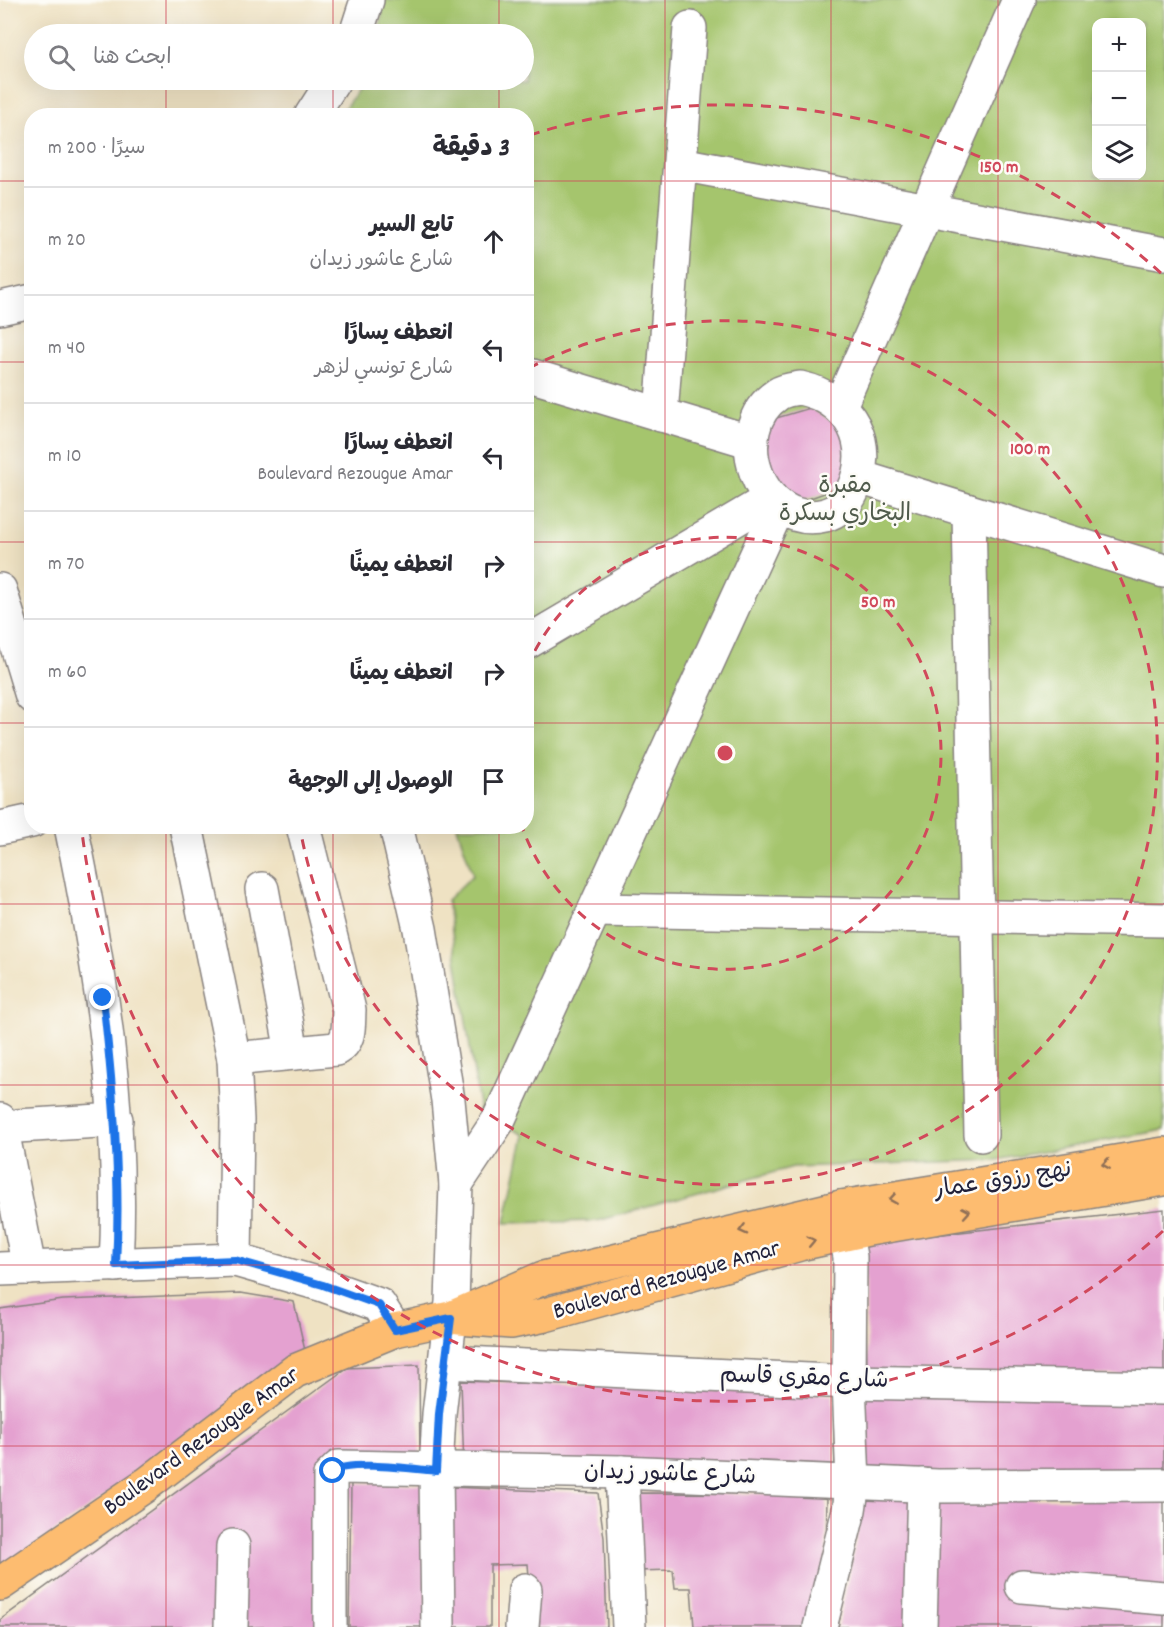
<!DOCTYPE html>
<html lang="ar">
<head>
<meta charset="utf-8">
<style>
	body { margin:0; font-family:Dekko,"Playpen Sans Arabic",sans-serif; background:#f7f7f7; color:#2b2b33; direction:rtl }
	.controls { position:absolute; right:18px; top:18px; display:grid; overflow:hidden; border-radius:12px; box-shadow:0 6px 24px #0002 }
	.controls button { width:54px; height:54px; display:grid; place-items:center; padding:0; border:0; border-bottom:2px solid #e1e1e2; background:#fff; color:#2b2b33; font:30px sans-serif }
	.stop { position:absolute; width:18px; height:18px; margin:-14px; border:4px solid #1a73e8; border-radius:50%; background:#fff }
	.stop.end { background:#1a73e8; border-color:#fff; box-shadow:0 2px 6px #0008 }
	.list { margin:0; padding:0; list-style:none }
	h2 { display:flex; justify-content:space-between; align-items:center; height:78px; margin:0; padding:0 24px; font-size:26px }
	h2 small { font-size:20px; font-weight:400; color:#7c7c81 }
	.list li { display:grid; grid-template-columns:39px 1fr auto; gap:18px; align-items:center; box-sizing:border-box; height:108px; padding:0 24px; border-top:2px solid #e1e1e2 }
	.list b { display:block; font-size:22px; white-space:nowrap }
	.list p { margin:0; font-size:20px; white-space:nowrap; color:#7c7c81 }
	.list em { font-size:20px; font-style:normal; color:#7c7c81 }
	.icon { flex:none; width:33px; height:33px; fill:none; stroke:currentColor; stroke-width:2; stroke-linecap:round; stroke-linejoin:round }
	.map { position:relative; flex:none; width:1164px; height:1627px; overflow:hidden; direction:ltr }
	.search { position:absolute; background:#fff; box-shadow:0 6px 24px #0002; left:24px; top:24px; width:510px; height:66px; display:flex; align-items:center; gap:15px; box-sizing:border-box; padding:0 21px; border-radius:33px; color:#7c7c81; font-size:22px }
	.panel { position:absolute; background:#fff; box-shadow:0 6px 24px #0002; left:24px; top:108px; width:510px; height:726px; border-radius:24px; direction:rtl }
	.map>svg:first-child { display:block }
	.green { fill:#a5c56d; stroke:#647454; stroke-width:1.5; fill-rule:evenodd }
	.building { fill:#e4a1d0 }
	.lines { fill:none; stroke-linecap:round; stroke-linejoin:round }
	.minor-casing { stroke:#88827f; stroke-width:36 }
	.major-casing { stroke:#88827f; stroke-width:36 }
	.minor { stroke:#fff; stroke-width:33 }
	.major { stroke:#fdbc70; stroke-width:33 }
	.oneway { stroke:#906f56 }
	.route { stroke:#1a73e8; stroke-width:8 }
	.grid { fill:none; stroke:#d1495b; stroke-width:1.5; stroke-opacity:0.55 }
	.ring { fill:none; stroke:#d1495b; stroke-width:3; stroke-dasharray:10 8 }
	.labels { text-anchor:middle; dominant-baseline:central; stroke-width:5; stroke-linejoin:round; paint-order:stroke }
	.park-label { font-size:24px; fill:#505b4c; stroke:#fdfcf7 }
	.street-label { font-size:24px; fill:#22223b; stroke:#fdfcf7 }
	.centre { fill:#d1495b; stroke:#fdfcf7; stroke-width:3 }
	.ring-label { font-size:18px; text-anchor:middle; font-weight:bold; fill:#d1495b; stroke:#fdfcf7; stroke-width:5; stroke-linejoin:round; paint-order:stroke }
</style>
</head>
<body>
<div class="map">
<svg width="1164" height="1627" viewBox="0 0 1164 1627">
	<rect width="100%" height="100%" fill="#fdfcf7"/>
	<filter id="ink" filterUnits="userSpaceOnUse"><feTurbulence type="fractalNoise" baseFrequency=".0167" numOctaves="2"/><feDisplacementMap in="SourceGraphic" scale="12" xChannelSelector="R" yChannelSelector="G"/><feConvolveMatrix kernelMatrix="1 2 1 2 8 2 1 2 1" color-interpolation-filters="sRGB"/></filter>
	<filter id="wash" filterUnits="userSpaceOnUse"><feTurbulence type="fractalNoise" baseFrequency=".008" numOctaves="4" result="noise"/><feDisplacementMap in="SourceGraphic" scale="24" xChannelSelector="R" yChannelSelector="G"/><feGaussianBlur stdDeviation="1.35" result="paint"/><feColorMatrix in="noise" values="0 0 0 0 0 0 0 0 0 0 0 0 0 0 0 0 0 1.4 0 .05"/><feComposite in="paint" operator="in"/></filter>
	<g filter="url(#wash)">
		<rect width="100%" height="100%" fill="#efe2c3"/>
		<path class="green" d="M384,0H1164V1130L996,1160L793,1167L597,1221L505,1223L524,1135L480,1112L447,900L473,875L457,827L526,826V116H339L365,80H524V34H379ZM1096,22H1142V176H1096Z"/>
		<g id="blocks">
			<g class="building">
				<path d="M810,408L845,429L853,460L839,488L802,501L772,487L758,454L773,419Z"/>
				<path d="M1164,1209V1376L867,1371L865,1243Z"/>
				<path d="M241,1293L294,1302L306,1355L0,1570V1309L63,1300Z"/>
				<path d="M419,1365L420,1463L325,1467L321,1627H0V1620L347,1368Z"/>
				<path d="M461,1381L833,1394L835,1470L464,1468Z"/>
				<path d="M865,1393L1164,1396V1474L867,1473Z"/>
				<path d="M351,1483L428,1484L426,1627H349Z"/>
				<path d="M447,1487L598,1493L604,1538L607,1627H533L528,1564L490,1565V1627H448Z"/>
				<path d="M638,1493L827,1494L826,1560L814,1627H694L691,1588H675L673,1570L635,1571Z"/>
				<path d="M865,1496H914L909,1627H838Z"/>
				<path d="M1164,1498V1627H931L935,1500Z"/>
			</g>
		</g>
	</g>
	<g filter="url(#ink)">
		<use href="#blocks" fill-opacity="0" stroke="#88827f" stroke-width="1.5"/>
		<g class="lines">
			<g class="minor-casing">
				<g id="minor">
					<path d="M356,34L367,0"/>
					<path d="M311,116L334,80"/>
					<path d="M680,164L1164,254"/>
					<path d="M0,308L32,301"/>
					<path d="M526,374L752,442"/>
					<path d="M800,388C851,399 875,444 852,492C847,503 836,512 825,515C759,531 724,429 778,394C784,390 793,389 800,388Z"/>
					<path d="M840,406L1019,0"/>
					<path d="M661,415L690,28"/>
					<path d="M859,477L1164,571"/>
					<path d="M969,511L981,1135"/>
					<path d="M0,590L32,696"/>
					<path d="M526,643L770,499"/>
					<path d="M71,826C101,971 124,1117 116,1265"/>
					<path d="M186,826L234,1059L237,1120L235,1260"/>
					<path d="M396,826L420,929L448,1100L456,1184L452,1302L439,1414L436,1471L438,1627"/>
					<path d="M0,828L32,821"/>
					<path d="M262,889L292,1052"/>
					<path d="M595,910L1164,920"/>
					<path d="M234,1059L336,1049C351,1041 348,1025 349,1010L303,826"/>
					<path d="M0,1120L29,1268"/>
					<path d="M1,1127L116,1120"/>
					<path d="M456,1184L498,1121L779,506"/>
					<path d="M0,1269L235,1260L323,1285L379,1305L395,1330"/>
					<path d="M445,1362L849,1382L1164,1388"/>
					<path d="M622,1472L629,1627"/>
					<path d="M1022,1586L1164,1598"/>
					<path d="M231,1627L233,1546"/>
					<path d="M330,1627V1476L339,1467L622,1472L938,1486L1164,1485"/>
					<path d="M522,1627L525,1590"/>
					<path d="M820,1627L849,1510L853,1483L849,1382L850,1257L841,1207"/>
					<path d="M920,1627L924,1485"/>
				</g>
			</g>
			<g class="major-casing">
				<g id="major">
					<path d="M459,1318L511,1322L545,1315L800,1244L869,1229L1164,1179"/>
					<path d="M0,1584L147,1484L295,1371L395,1330L451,1318L543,1278L841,1207L1164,1154"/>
				</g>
			</g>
			<use href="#minor" class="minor"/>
			<use href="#major" class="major"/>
		</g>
		<defs><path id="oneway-chevron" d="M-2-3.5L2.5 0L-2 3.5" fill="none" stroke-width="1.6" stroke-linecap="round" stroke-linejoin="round" transform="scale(1.5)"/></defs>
		<g class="oneway">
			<use href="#oneway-chevron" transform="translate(1106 1164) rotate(171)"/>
			<use href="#oneway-chevron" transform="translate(893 1199) rotate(171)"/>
			<use href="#oneway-chevron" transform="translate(966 1212) rotate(-10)"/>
			<use href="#oneway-chevron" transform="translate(743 1230) rotate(166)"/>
			<use href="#oneway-chevron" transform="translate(811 1241) rotate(-12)"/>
		</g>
	</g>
	<g class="lines" filter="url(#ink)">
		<path class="route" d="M103,998C113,1088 121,1176 116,1265L235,1260L323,1285L379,1305L395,1330L451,1318L439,1414L436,1471C413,1469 351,1460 333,1471"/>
	</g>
	<path class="grid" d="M166,0V34M333,0V34M499,0V34M665,0V1627M831,0V1627M998,0V1627M166,80V116M333,80V116M499,80V116M0,181H32M526,181H1164M0,362H32M526,362H1164M0,542H32M526,542H1164M0,723H32M526,723H1164M166,826V1627M333,826V1627M499,826V1627M0,904H1164M0,1085H1164M0,1265H1164M0,1446H1164"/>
	<g class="ring">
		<path d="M527 667A216 216 0 1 1 522 827"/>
		<path d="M529 368A432 432 0 1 1 300 828"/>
		<path d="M1163 1231A648 648 0 0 1 82 832M530 135A648 648 0 0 1 1163 275"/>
	</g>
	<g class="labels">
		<g class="park-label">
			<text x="845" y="487">مقبرة<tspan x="845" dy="28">البخاري بسكرة</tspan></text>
		</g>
		<g class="street-label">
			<text transform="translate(1003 1181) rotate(-9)">نهج رزوق عمار</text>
			<text transform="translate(667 1281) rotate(-16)">Boulevard Rezougue Amar</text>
			<text transform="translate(804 1379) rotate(2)">شارع مقري قاسم</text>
			<text transform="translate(202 1442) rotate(-36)">Boulevard Rezougue Amar</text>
			<text transform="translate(670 1475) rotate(2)">شارع عاشور زيدان</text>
		</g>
	</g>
	<circle cx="725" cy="753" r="9" class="centre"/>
	<g class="ring-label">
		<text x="999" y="172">150 m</text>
		<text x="1030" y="454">100 m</text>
		<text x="878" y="607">50 m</text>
	</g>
</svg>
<div class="controls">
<button>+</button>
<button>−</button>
<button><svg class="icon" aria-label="layers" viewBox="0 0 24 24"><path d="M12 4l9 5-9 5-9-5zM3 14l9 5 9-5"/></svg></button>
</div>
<div class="stop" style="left:333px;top:1471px"></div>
<div class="stop end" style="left:103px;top:998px"></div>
<div class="search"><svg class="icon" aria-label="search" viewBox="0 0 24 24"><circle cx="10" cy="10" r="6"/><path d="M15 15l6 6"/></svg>ابحث هنا</div>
<section class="panel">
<h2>3 دقيقة<small>سيرًا · 200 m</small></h2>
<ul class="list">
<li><svg class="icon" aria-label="ahead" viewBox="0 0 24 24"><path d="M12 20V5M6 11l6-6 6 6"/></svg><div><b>تابع السير</b><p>شارع عاشور زيدان</p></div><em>20 m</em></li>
<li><svg class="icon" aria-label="left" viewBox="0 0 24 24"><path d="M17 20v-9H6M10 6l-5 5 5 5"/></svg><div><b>انعطف يسارًا</b><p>شارع تونسي لزهر</p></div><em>40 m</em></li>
<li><svg class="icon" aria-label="left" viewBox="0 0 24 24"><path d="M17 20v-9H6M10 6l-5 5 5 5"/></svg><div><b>انعطف يسارًا</b><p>Boulevard Rezougue Amar</p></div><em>10 m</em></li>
<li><svg class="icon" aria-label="right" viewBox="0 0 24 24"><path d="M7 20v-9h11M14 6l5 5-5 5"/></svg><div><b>انعطف يمينًا</b></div><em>70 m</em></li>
<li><svg class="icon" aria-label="right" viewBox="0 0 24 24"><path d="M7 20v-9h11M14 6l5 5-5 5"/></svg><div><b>انعطف يمينًا</b></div><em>60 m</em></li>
<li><svg class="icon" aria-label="arrive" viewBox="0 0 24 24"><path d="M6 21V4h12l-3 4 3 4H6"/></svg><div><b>الوصول إلى الوجهة</b></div></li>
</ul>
</section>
</div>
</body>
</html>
